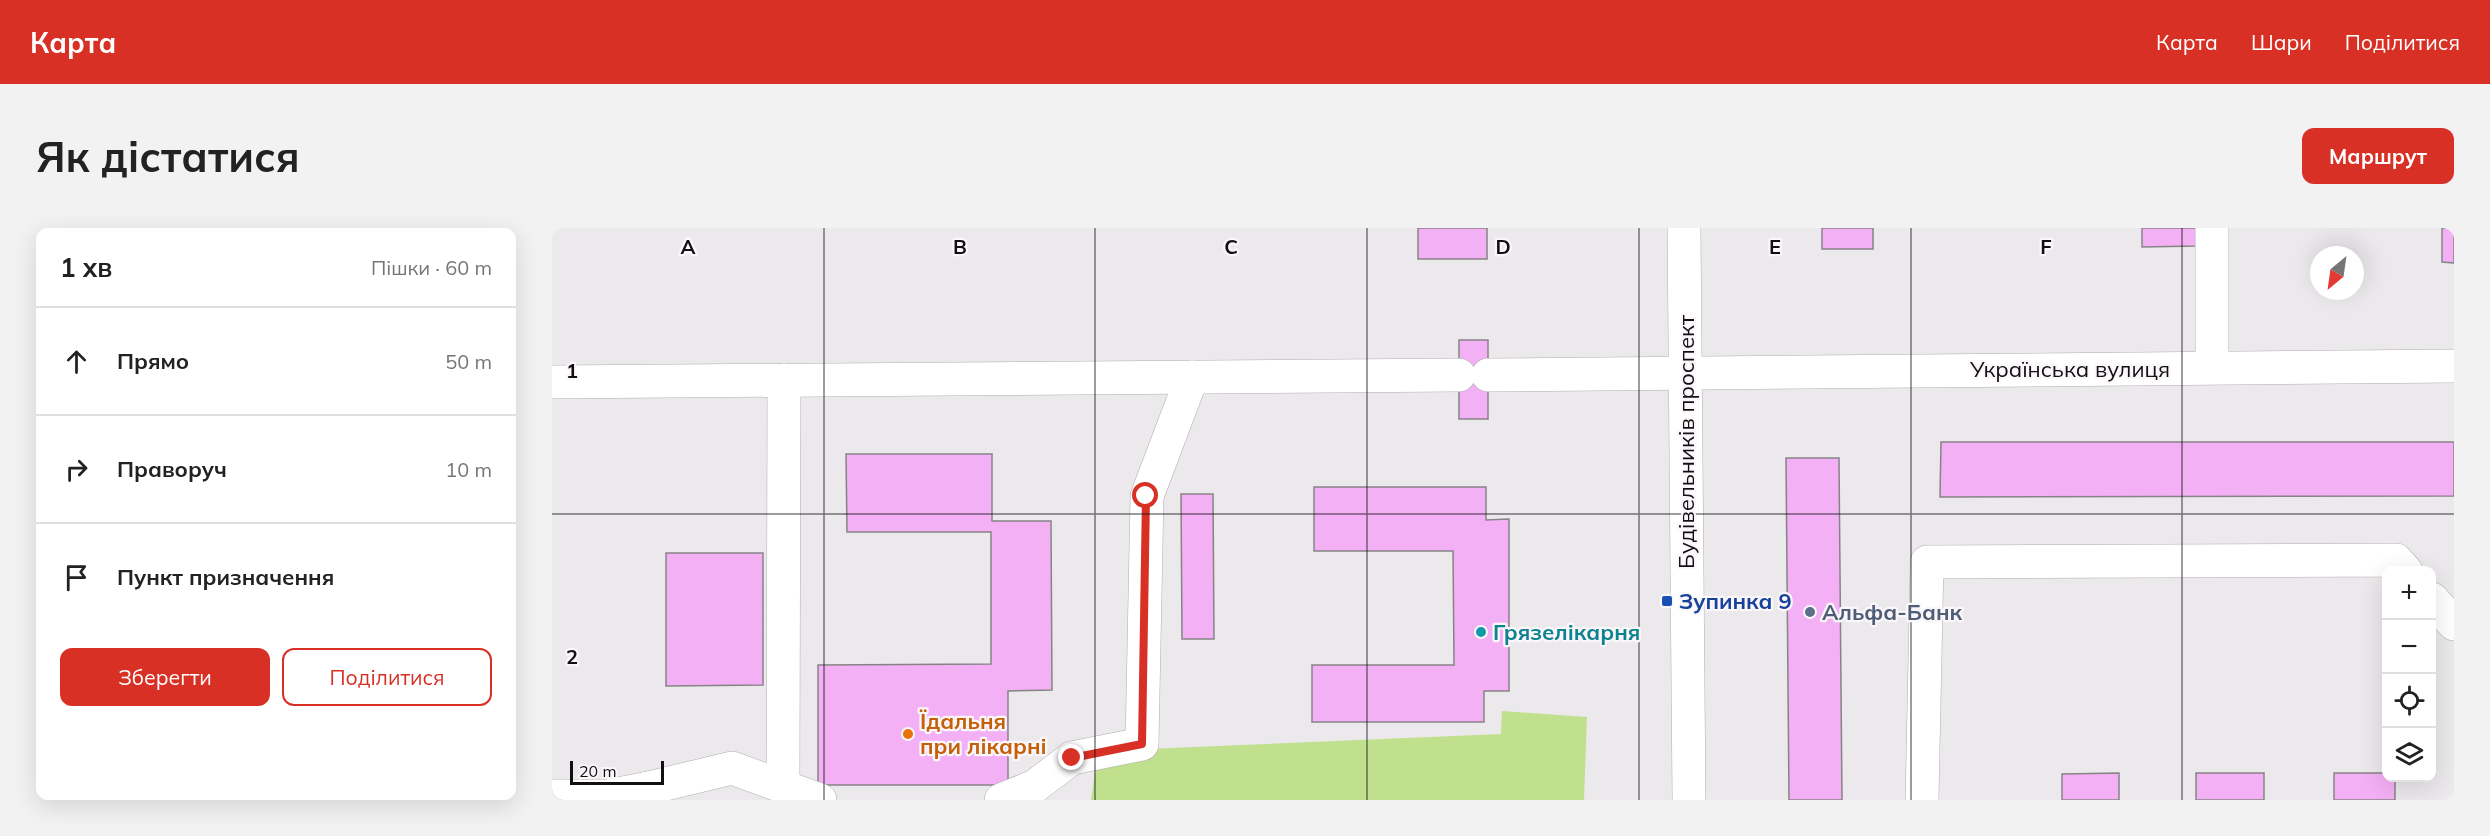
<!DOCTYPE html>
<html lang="uk">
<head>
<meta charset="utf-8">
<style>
	body { margin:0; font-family:Mulish,sans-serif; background:#f2f2f2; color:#222 }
	.controls { position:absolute; right:18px; bottom:18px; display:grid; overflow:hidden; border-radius:12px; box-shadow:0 6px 24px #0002 }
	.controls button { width:54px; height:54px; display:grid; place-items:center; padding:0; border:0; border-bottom:2px solid #e0e0e0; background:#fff; color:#222; font:30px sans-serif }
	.compass { position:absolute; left:1758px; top:18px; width:54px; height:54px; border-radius:50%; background:#fff; box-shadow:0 6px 24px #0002; rotate:209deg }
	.scale { position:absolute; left:18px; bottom:15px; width:94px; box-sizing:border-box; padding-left:6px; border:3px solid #110f11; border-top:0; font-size:16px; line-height:21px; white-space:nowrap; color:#110f11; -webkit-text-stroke:4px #faf6fa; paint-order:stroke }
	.stop { position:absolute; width:18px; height:18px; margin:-14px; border:4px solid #d93025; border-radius:50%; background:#fff }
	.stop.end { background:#d93025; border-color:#fff; box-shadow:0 2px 6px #0008 }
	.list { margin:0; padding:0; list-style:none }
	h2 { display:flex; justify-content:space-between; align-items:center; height:78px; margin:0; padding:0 24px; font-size:26px }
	h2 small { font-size:20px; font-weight:400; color:#767676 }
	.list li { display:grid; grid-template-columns:39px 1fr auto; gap:18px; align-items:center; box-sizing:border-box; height:108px; padding:0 24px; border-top:2px solid #e0e0e0 }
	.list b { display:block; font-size:22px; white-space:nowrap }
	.list em { font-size:20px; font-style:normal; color:#767676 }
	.actions { display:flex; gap:12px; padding:18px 24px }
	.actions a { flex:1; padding:14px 0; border:2px solid #d93025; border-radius:12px; text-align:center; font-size:21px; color:#d93025 }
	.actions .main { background:#d93025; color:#fff }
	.icon { flex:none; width:33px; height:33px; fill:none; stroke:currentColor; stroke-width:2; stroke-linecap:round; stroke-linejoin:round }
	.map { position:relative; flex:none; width:1902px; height:572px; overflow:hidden; border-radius:12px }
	header { display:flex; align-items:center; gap:36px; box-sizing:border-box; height:84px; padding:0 30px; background:#d93025; color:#fff }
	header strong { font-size:28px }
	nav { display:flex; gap:33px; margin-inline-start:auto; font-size:21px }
	.intro { display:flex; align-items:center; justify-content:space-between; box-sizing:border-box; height:144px; padding:0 36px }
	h1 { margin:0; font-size:42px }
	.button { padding:15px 27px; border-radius:12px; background:#d93025; color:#fff; font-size:21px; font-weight:700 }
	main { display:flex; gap:36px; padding:0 36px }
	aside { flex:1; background:#fff; border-radius:12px; box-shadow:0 6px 24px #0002 }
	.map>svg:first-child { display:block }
	.green { fill:#c0e08e }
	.building { fill:#f4b0f4; stroke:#868386; stroke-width:1.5 }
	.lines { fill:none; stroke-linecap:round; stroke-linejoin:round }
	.minor-casing { stroke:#b0adb0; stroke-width:34 }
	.minor { stroke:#fff; stroke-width:33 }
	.route { stroke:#d93025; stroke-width:8 }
	.grid { fill:none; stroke:#110f11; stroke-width:1.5; stroke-opacity:0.55 }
	.transit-dot { fill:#1a4fb4; stroke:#faf6fa; stroke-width:2 }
	.service-dot { fill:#5c6f8a; stroke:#faf6fa; stroke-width:2 }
	.culture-dot { fill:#0f9aa8; stroke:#faf6fa; stroke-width:2 }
	.food-dot { fill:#e8710a; stroke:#faf6fa; stroke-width:2 }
	.labels { text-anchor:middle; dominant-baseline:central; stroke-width:4.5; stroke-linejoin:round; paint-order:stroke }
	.street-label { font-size:22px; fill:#110f11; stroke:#faf6fa }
	.transit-label { font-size:22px; font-weight:bold; fill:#164399; stroke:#faf6fa; text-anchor:start }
	.service-label { font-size:22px; font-weight:bold; fill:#4e5e75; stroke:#faf6fa; text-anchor:start }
	.culture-label { font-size:22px; font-weight:bold; fill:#0d838f; stroke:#faf6fa; text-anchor:start }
	.food-label { font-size:22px; font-weight:bold; fill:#c56008; stroke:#faf6fa; text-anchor:start }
	.grid-label { font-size:20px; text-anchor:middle; font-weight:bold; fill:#110f11; stroke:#faf6fa; stroke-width:4.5; stroke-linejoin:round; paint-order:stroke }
</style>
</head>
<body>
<header>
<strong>Карта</strong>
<nav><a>Карта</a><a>Шари</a><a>Поділитися</a></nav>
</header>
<div class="intro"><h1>Як дістатися</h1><a class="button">Маршрут</a></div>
<main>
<aside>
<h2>1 хв<small>Пішки · 60 m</small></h2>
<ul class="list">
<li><svg class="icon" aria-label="ahead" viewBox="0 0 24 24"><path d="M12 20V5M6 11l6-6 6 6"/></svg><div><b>Прямо</b></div><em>50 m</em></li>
<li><svg class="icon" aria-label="right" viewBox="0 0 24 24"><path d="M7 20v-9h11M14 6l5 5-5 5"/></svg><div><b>Праворуч</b></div><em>10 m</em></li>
<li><svg class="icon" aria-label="arrive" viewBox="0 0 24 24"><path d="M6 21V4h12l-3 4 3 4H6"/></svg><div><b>Пункт призначення</b></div></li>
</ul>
<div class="actions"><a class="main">Зберегти</a><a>Поділитися</a></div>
</aside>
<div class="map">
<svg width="1902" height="572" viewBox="0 0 1902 572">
	<rect width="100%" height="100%" fill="#ece9ec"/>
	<path class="green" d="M950,483L1035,489L1032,572H539L546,523L949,506Z"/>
	<g class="building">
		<rect x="866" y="0" width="69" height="31"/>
		<rect x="1270" y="0" width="51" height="21"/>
		<path d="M1590,0H1644V18L1590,19Z"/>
		<path d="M1890,0H1902V35L1890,34Z"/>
		<rect x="907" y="112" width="29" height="79"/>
		<path d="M1389,214H1902V268L1388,269Z"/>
		<path d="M294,226H440V293H499L500,462L456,463V557H266V437L439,436V304H295Z"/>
		<path d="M1234,230H1287L1290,572H1237Z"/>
		<path d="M762,259H934V292L957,291V463H932V494H760V437H902L901,323H762Z"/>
		<path d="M629,266H661L662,411H630Z"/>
		<path d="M114,325H211V457L114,458Z"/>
		<path d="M1567,545V572H1510V546Z"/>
		<rect x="1644" y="545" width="68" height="27"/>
		<path d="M1782,545H1834V550H1843V572H1782Z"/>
	</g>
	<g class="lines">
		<g class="minor-casing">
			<g id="minor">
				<path d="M1132,0L1137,572"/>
				<path d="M1660,139V0"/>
				<path d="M936,147L1902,138"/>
				<path d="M0,154L907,147"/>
				<path d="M1880,371L1902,396"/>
				<path d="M231,559L232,152"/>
				<path d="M97,560L180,540L268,572"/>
				<path d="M0,568H56L97,560L96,572"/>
				<path d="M449,572L483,558L520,530L590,516L595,268L640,149"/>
				<path d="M1370,572L1375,334L1844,332L1854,343"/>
			</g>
		</g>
		<use href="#minor" class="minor"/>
	</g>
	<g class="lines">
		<path class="route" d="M520,530L590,516L594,268"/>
	</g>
	<path class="grid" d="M272,0V572M543,0V572M815,0V572M1087,0V572M1359,0V572M1630,0V572M0,286H1902"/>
	<rect class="transit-dot" x="1109" y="367" width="12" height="12" rx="3"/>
	<circle class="service-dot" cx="1258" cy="384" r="6"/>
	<circle class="culture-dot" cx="929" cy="404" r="6"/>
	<circle class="food-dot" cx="356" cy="506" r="6"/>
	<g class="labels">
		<g class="street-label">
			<text x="1518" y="141">Українська вулиця</text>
			<text transform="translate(1134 214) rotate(-90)">Будівельників проспект</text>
		</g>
		<g class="transit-label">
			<text x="1127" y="373">Зупинка 9</text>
		</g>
		<g class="service-label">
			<text x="1270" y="384">Альфа-Банк</text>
		</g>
		<g class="culture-label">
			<text x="941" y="404">Грязелікарня</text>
		</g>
		<g class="food-label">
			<text x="368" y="493">Їдальня<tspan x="368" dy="25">при лікарні</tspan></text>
		</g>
	</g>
	<g class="grid-label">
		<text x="136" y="26">A</text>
		<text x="408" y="26">B</text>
		<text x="679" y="26">C</text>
		<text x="951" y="26">D</text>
		<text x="1223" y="26">E</text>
		<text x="1494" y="26">F</text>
		<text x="20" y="150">1</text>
		<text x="20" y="436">2</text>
	</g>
</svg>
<div class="controls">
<button>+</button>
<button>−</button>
<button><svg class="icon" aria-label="locate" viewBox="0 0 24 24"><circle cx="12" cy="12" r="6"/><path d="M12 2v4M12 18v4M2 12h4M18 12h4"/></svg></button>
<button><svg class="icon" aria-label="layers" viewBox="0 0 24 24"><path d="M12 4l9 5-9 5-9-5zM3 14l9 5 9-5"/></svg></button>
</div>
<svg class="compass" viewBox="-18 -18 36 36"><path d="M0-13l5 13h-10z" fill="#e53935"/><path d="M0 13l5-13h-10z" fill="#767676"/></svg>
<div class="scale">20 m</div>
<div class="stop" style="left:594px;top:268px"></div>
<div class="stop end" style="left:520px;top:530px"></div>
</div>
</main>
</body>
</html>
